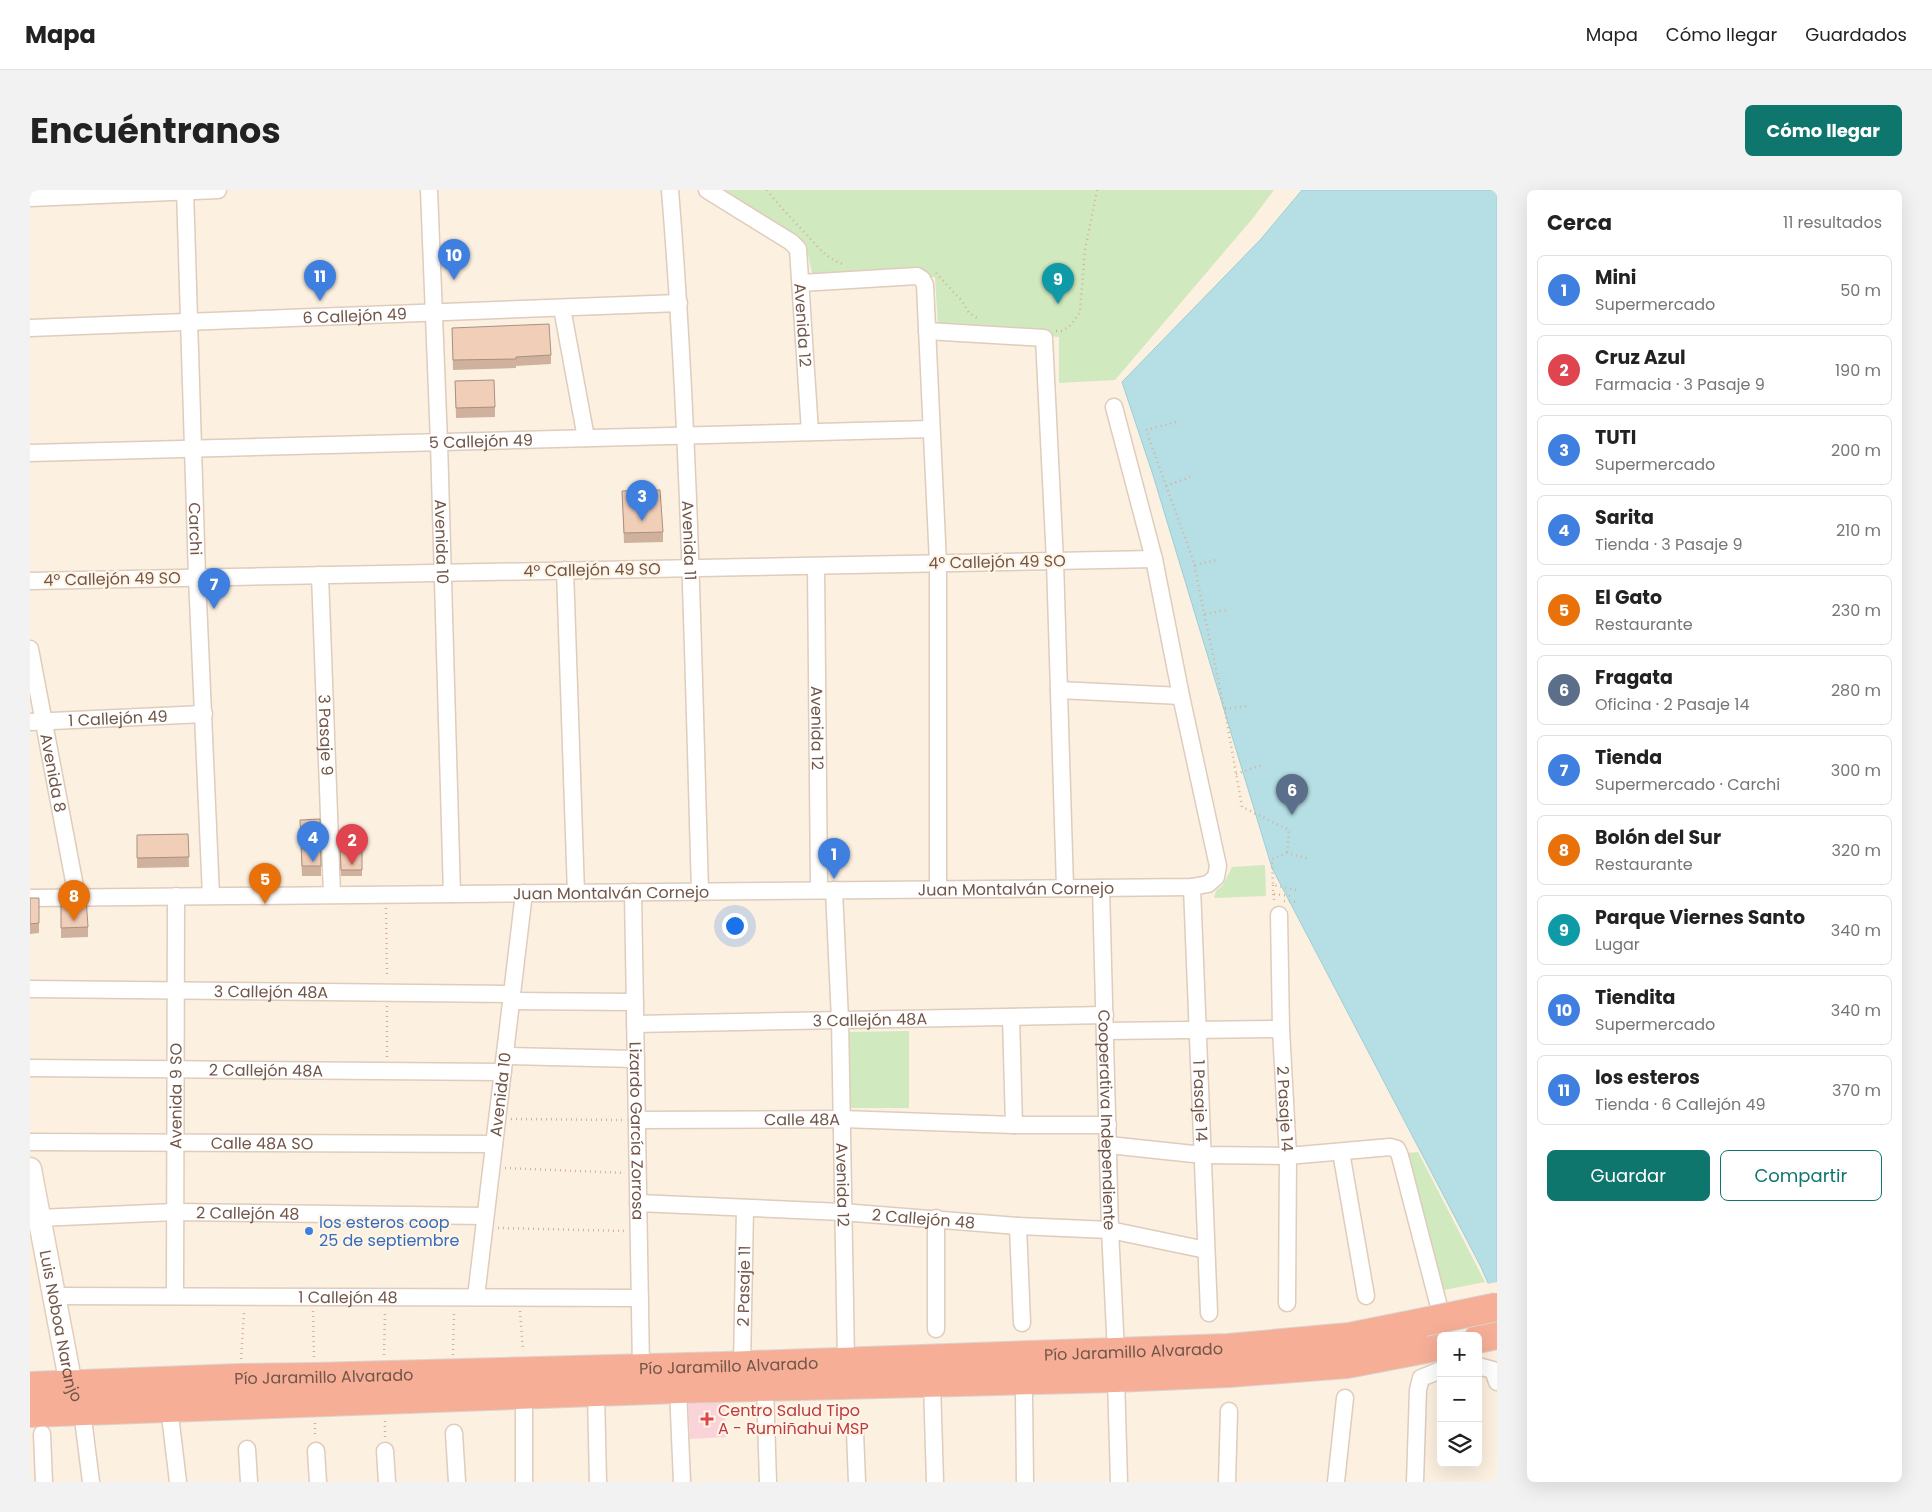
<!DOCTYPE html>
<html lang="es">
<head>
<meta charset="utf-8">
<style>
	body { margin:0; font-family:Poppins,sans-serif; background:#f2f2f2; color:#222 }
	.controls { position:absolute; right:15px; bottom:15px; display:grid; overflow:hidden; border-radius:8px; box-shadow:0 5px 20px #0002 }
	.controls button { width:45px; height:45px; display:grid; place-items:center; padding:0; border:0; border-bottom:1px solid #e0e0e0; background:#fff; color:#222; font:25px sans-serif }
	.you { position:absolute; left:704px; top:735px; width:18px; height:18px; margin:-12px; border:4px solid #fff; border-radius:50%; background:#1a73e8; box-shadow:0 0 0 8px #1a73e833 }
	.badge { display:grid; place-items:center; width:32px; height:32px; border-radius:50%; background:#0f766e; color:#fff; font-size:16px; font-weight:700 }
	.pin { position:absolute; translate:-50% -41px; filter:drop-shadow(0 1px 2px #0008) }
	.pin::after { content:''; position:absolute; top:26px; width:18px; height:15px; background:inherit; clip-path:polygon(0 0,100% 0,50% 100%) }
	.list { margin:0; padding:0; list-style:none }
	h2 { display:flex; justify-content:space-between; align-items:center; height:65px; margin:0; padding:0 20px; font-size:21px }
	h2 small { font-size:16px; font-weight:400; color:#767676 }
	.list li { display:grid; grid-template-columns:32px 1fr auto; gap:15px; align-items:center; box-sizing:border-box; height:70px; margin:0 10px 10px; padding:0 10px; border:1px solid #e0e0e0; border-radius:8px }
	.list b { display:block; font-size:19px; white-space:nowrap }
	.list p { margin:0; font-size:16px; white-space:nowrap; color:#767676 }
	.list em { font-size:16px; font-style:normal; color:#767676 }
	.actions { display:flex; gap:10px; padding:15px 20px }
	.actions a { flex:1; padding:11px 0; border:1px solid #0f766e; border-radius:8px; text-align:center; font-size:18px; color:#0f766e }
	.actions .main { background:#0f766e; color:#fff }
	.icon { flex:none; width:28px; height:28px; fill:none; stroke:currentColor; stroke-width:2; stroke-linecap:round; stroke-linejoin:round }
	.map { position:relative; flex:none; width:1467px; height:1292px; overflow:hidden; border-radius:8px }
	header { display:flex; align-items:center; gap:30px; box-sizing:border-box; height:70px; padding:0 25px; background:#fff; border-bottom:1px solid #e0e0e0 }
	header strong { font-size:24px }
	nav { display:flex; gap:28px; margin-inline-start:auto; font-size:18px }
	.intro { display:flex; align-items:center; justify-content:space-between; box-sizing:border-box; height:120px; padding:0 30px }
	h1 { margin:0; font-size:35px }
	.button { padding:12px 22px; border-radius:8px; background:#0f766e; color:#fff; font-size:18px; font-weight:700 }
	main { display:flex; gap:30px; padding:0 30px }
	aside { flex:1; background:#fff; border-radius:8px; box-shadow:0 5px 20px #0002 }
	.map>svg:first-child { display:block }
	.medical { fill:#fad3d9 }
	.green { fill:#d1e9bf }
	.water { fill:#b5dfe4; stroke:#9cced6 }
	.pier { fill:#fcf0e0 }
	.lines { fill:none; stroke-linecap:round; stroke-linejoin:round }
	.street-casing { stroke:#dfccbc; stroke-width:19 }
	.secondary-casing { stroke:#e4cdba; stroke-width:25 }
	.highway-casing { stroke:#dad3cf; stroke-width:30 }
	.path { stroke:#d5b19c; stroke-width:2.5; stroke-dasharray:1 4; stroke-linecap:butt }
	.street { stroke:#fff; stroke-width:16 }
	.secondary { stroke:#fff; stroke-width:22 }
	.highway { stroke:#f6ae97; stroke-width:28 }
	.highway-bridge-casing { stroke:#dad3cf; stroke-width:30; stroke-linecap:butt }
	.highway-bridge { stroke:#f6ae97; stroke-width:28 }
	.wall { fill:#cfb19e }
	.building { fill:#f1ceb8; stroke:#a99081 }
	.shop-dot { fill:#3f7fe0; stroke:#fff5e6; stroke-width:2 }
	.health-dot { fill:#e0444e; stroke:#fff5e6; stroke-width:2 }
	.labels { text-anchor:middle; dominant-baseline:central; stroke-width:4.5; stroke-linejoin:round; paint-order:stroke }
	.street-label { font-size:16px; fill:#725648; stroke:#fff5e6 }
	.shop-label { font-size:16px; fill:#366cbe; stroke:#fff5e6; text-anchor:start }
	.health-label { font-size:16px; fill:#be3a42; stroke:#fff5e6; text-anchor:start }
</style>
</head>
<body>
<header>
<strong>Mapa</strong>
<nav><a>Mapa</a><a>Cómo llegar</a><a>Guardados</a></nav>
</header>
<div class="intro"><h1>Encuéntranos</h1><a class="button">Cómo llegar</a></div>
<main>
<div class="map">
<svg width="1467" height="1292" viewBox="0 0 1467 1292">
	<rect width="100%" height="100%" fill="#fcf0e0"/>
	<path class="medical" d="M694,1211L696,1247L660,1249L658,1212Z"/>
	<g class="green">
		<path d="M695,0H1244L1223,28L1085,190L1029,193V147L908,137L905,87L784,91L775,53Z"/>
		<path d="M1235,675L1236,706L1184,708L1186,701L1193,695L1202,677Z"/>
		<path d="M879,841V918H819L818,842Z"/>
		<path d="M1388,962L1455,1092L1414,1100L1376,963Z"/>
	</g>
	<path class="water" d="M1272,0H1467V1113L1450,1075L1242,678L1123,285L1092,192L1231,49Z"/>
	<path class="pier" d="M1467,1092V1115L1456,1094Z"/>
	<g class="lines">
		<g class="street-casing">
			<g id="street">
				<path id="s1" d="M155,0L167,387L181,706"/>
				<path id="s2" d="M399,0L409,252L422,704"/>
				<path id="s3" d="M640,0C659,233 663,467 670,701"/>
				<path id="s4" d="M677,0L761,52L768,59L780,242"/>
				<path d="M0,8L188,0"/>
				<path d="M771,93L887,86L892,89L895,95L908,373V699"/>
				<path d="M532,118L556,248"/>
				<path id="s5" d="M0,138L649,113"/>
				<path d="M897,141L1014,148L1025,371L1035,698"/>
				<path id="s6" d="M0,263L901,239"/>
				<path id="s7" d="M786,376L789,700"/>
				<path d="M535,380L546,703"/>
				<path id="s8" d="M290,385L302,705"/>
				<path d="M0,391L1124,369"/>
				<path id="s9" d="M0,459L47,707"/>
				<path d="M1029,500L1151,506"/>
				<path id="s10" d="M0,532L174,524"/>
				<path id="s11" d="M1162,697L1179,1123"/>
				<path id="s12" d="M1071,698L1080,1040L1086,1162"/>
				<path id="s13" d="M804,700L810,830L816,1170"/>
				<path id="s14" d="M603,702L611,1178"/>
				<path id="s15" d="M0,708L1162,697L1178,694L1186,687L1188,676L1151,506L1124,369L1084,217"/>
				<path id="s16" d="M1249,725L1251,839L1258,966L1257,1113"/>
				<path id="s17" d="M0,799L482,804"/>
				<path d="M481,811L605,812"/>
				<path d="M981,827L984,935"/>
				<path id="s18" d="M605,834L1075,825"/>
				<path d="M1075,841L1251,839"/>
				<path d="M475,866L606,869"/>
				<path id="s19" d="M0,878L473,882"/>
				<path id="s20" d="M607,930L812,929L984,935H1078"/>
				<path id="s21" d="M0,952L464,954"/>
				<path d="M1079,955L1173,965L1258,966L1360,957L1367,959L1370,966L1414,1136"/>
				<path d="M1311,962L1336,1106"/>
				<path id="s22" d="M608,1013L812,1022L988,1036L1080,1040L1176,1060"/>
				<path id="s23" d="M9,1028L145,1022L455,1026"/>
				<path d="M906,1028V1139"/>
				<path d="M988,1036L992,1133"/>
				<path id="s24" d="M24,1106L610,1108"/>
				<path id="s25" d="M145,1106L146,706"/>
				<path id="s26" d="M446,1107L494,703"/>
				<path id="s27" d="M712,1175L715,1018"/>
				<path d="M1448,1176L1463,1180L1467,1192"/>
				<path d="M1086,1188L1089,1292"/>
				<path d="M902,1193L905,1292"/>
				<path d="M735,1197L738,1292"/>
				<path d="M648,1199L652,1292"/>
				<path d="M566,1202L568,1292"/>
				<path d="M994,1205L995,1292"/>
				<path d="M139,1217L148,1292"/>
				<path d="M52,1221L61,1292"/>
				<path d="M825,1242L827,1292"/>
				<path d="M424,1243L427,1292"/>
				<path d="M12,1244L14,1292"/>
				<path d="M217,1259L219,1292"/>
				<path d="M286,1261L288,1292"/>
				<path d="M355,1261L357,1292"/>
				<path d="M494,1292V1219"/>
				<path d="M1197,1292L1199,1221"/>
				<path d="M1306,1292L1315,1208"/>
				<path d="M1385,1292L1388,1200L1391,1188L1411,1180"/>
			</g>
		</g>
		<g class="secondary-casing">
			<g id="secondary">
				<path id="s28" d="M0,979L41,1195L48,1210"/>
			</g>
		</g>
		<g class="highway-casing">
			<g id="highway">
				<path d="M1448,1149L1467,1145"/>
				<path id="s29" d="M0,1196L210,1188L285,1187L695,1176L1198,1158L1319,1147L1394,1132"/>
				<path d="M0,1223L648,1199L1086,1188L1199,1183L1317,1174L1411,1156"/>
			</g>
		</g>
		<g class="path">
			<path d="M737,0C749,16 763,30 777,45C788,57 797,69 813,74"/>
			<path d="M906,83L932,111L939,123L949,129"/>
			<path d="M1026,141H1032L1041,135L1050,122L1055,60L1067,0"/>
			<path d="M1146,232L1116,240L1163,370L1196,527L1212,617L1259,640L1257,663"/>
			<path d="M1136,296L1160,287"/>
			<path d="M1165,375L1186,370"/>
			<path d="M1175,424L1197,420"/>
			<path d="M1195,519L1217,516"/>
			<path d="M1206,584L1232,575"/>
			<path d="M1243,695V704L1262,706"/>
			<path d="M1266,700L1243,695L1242,669L1257,663L1279,669"/>
			<path d="M1243,704L1244,710H1246"/>
			<path d="M1254,711L1268,712"/>
			<path d="M356,718L357,788"/>
			<path d="M357,816V868"/>
			<path d="M481,929L593,930"/>
			<path d="M475,978L595,983"/>
			<path d="M468,1038L595,1041"/>
			<path d="M283,1121L284,1168"/>
			<path d="M490,1121L493,1161"/>
			<path d="M354,1165L355,1121"/>
			<path d="M423,1165L424,1123"/>
			<path d="M211,1169L214,1122"/>
			<path d="M825,1215V1227"/>
			<path d="M355,1231V1248"/>
			<path d="M285,1233V1248"/>
		</g>
		<use href="#street" class="street"/>
		<use href="#secondary" class="secondary"/>
		<use href="#highway" class="highway"/>
		<g class="highway-bridge-casing">
			<path id="highway-bridge" d="M1394,1132L1467,1117"/>
		</g>
		<use href="#highway-bridge" class="highway-bridge"/>
	</g>
	<g class="wall">
		<path d="M422,138L521,165V174L486,176V178L423,180Z"/>
		<path d="M425,191L465,217V227L426,228Z"/>
		<path d="M592,301L633,342V352L594,353Z"/>
		<path d="M270,640L291,676V686H272Z"/>
		<path d="M158,644L159,677L107,678V645Z"/>
		<path d="M310,656H332V686H311Z"/>
		<path d="M0,708H9V743L0,744Z"/>
		<path d="M31,708L58,737V747L31,748Z"/>
	</g>
	<g class="building">
		<path d="M519,134L521,165L486,167V169L423,170L422,138Z"/>
		<path d="M464,190L465,217L426,218L425,191Z"/>
		<path d="M630,300L633,342L594,343L592,301Z"/>
		<path d="M290,629L291,676H272L270,630Z"/>
		<path d="M158,644L159,667L107,668V645Z"/>
		<path d="M310,656H332V680H311Z"/>
		<path d="M56,707L58,737L31,738V708Z"/>
		<path d="M0,708H9V733L0,734Z"/>
	</g>
	<circle class="shop-dot" cx="279" cy="1041" r="5"/>
	<path class="health-dot" d="M674.5 1221.5h5v5h5v5h-5v5h-5v-5h-5v-5h5z"/>
	<g class="labels">
		<g class="street-label">
			<text stroke="none"><textPath href="#s5" startOffset="325">6 Callejón 49</textPath></text>
			<text stroke="none"><textPath href="#s4" startOffset="185">Avenida 12</textPath></text>
			<text stroke="none"><textPath href="#s6" startOffset="451">5 Callejón 49</textPath></text>
			<text stroke="none"><textPath href="#s1" startOffset="339">Carchi</textPath></text>
			<text stroke="none"><textPath href="#s3" startOffset="351">Avenida 11</textPath></text>
			<text stroke="none"><textPath href="#s2" startOffset="352">Avenida 10</textPath></text>
			<text transform="translate(967 372) rotate(-1)">4º Callejón 49 SO</text>
			<text transform="translate(562 380) rotate(-1)">4º Callejón 49 SO</text>
			<text transform="translate(82 389) rotate(-1)">4º Callejón 49 SO</text>
			<text stroke="none"><textPath href="#s10" startOffset="88">1 Callejón 49</textPath></text>
			<text stroke="none"><textPath href="#s7" startOffset="162">Avenida 12</textPath></text>
			<text stroke="none"><textPath href="#s8" startOffset="160">3 Pasaje 9</textPath></text>
			<text stroke="none"><textPath href="#s9" startOffset="126">Avenida 8</textPath></text>
			<text stroke="none"><textPath href="#s15" startOffset="986">Juan Montalván Cornejo</textPath></text>
			<text stroke="none"><textPath href="#s15" startOffset="581">Juan Montalván Cornejo</textPath></text>
			<text stroke="none"><textPath href="#s17" startOffset="241">3 Callejón 48A</textPath></text>
			<text stroke="none"><textPath href="#s18" startOffset="235">3 Callejón 48A</textPath></text>
			<text stroke="none"><textPath href="#s19" startOffset="236">2 Callejón 48A</textPath></text>
			<text stroke="none"><textPath href="#s26" startOffset="204">Avenida 10</textPath></text>
			<text stroke="none"><textPath href="#s25" startOffset="200">Avenida 9 SO</textPath></text>
			<text stroke="none"><textPath href="#s11" startOffset="214">1 Pasaje 14</textPath></text>
			<text stroke="none"><textPath href="#s16" startOffset="194">2 Pasaje 14</textPath></text>
			<text stroke="none"><textPath href="#s20" startOffset="165">Calle 48A</textPath></text>
			<text stroke="none"><textPath href="#s12" startOffset="232">Cooperativa Independiente</textPath></text>
			<text stroke="none"><textPath href="#s14" startOffset="239">Lizardo García Zorrosa</textPath></text>
			<text stroke="none"><textPath href="#s21" startOffset="232">Calle 48A SO</textPath></text>
			<text stroke="none"><textPath href="#s13" startOffset="295">Avenida 12</textPath></text>
			<text stroke="none"><textPath href="#s23" startOffset="209">2 Callejón 48</textPath></text>
			<text stroke="none"><textPath href="#s22" startOffset="286">2 Callejón 48</textPath></text>
			<text stroke="none"><textPath href="#s27" startOffset="79">2 Pasaje 11</textPath></text>
			<text stroke="none"><textPath href="#s24" startOffset="294">1 Callejón 48</textPath></text>
			<text stroke="none"><textPath href="#s28" startOffset="160">Luis Noboa Naranjo</textPath></text>
			<text stroke="none"><textPath href="#s29" startOffset="1104">Pío Jaramillo Alvarado</textPath></text>
			<text stroke="none"><textPath href="#s29" startOffset="699">Pío Jaramillo Alvarado</textPath></text>
			<text stroke="none"><textPath href="#s29" startOffset="294">Pío Jaramillo Alvarado</textPath></text>
		</g>
		<g class="shop-label">
			<text x="289" y="1032">los esteros coop<tspan x="289" dy="18">25 de septiembre</tspan></text>
		</g>
		<g class="health-label">
			<text x="688" y="1220">Centro Salud Tipo<tspan x="688" dy="18">A - Rumiñahui MSP</tspan></text>
		</g>
	</g>
</svg>
<div class="controls">
<button>+</button>
<button>−</button>
<button><svg class="icon" aria-label="layers" viewBox="0 0 24 24"><path d="M12 4l9 5-9 5-9-5zM3 14l9 5 9-5"/></svg></button>
</div>
<div class="you"></div>
<div class="pin badge" style="left:804px;top:689px;background:#3f7fe0">1</div>
<div class="pin badge" style="left:322px;top:675px;background:#e0444e">2</div>
<div class="pin badge" style="left:612px;top:331px;background:#3f7fe0">3</div>
<div class="pin badge" style="left:283px;top:672px;background:#3f7fe0">4</div>
<div class="pin badge" style="left:235px;top:714px;background:#e8710a">5</div>
<div class="pin badge" style="left:1262px;top:625px;background:#5c6f8a">6</div>
<div class="pin badge" style="left:184px;top:419px;background:#3f7fe0">7</div>
<div class="pin badge" style="left:44px;top:731px;background:#e8710a">8</div>
<div class="pin badge" style="left:1028px;top:114px;background:#0f9aa8">9</div>
<div class="pin badge" style="left:424px;top:90px;background:#3f7fe0">10</div>
<div class="pin badge" style="left:290px;top:111px;background:#3f7fe0">11</div>
</div>
<aside>
<h2>Cerca<small>11 resultados</small></h2>
<ul class="list">
<li><span class="badge" style="background:#3f7fe0">1</span><div><b>Mini</b><p>Supermercado</p></div><em>50 m</em></li>
<li><span class="badge" style="background:#e0444e">2</span><div><b>Cruz Azul</b><p>Farmacia · 3 Pasaje 9</p></div><em>190 m</em></li>
<li><span class="badge" style="background:#3f7fe0">3</span><div><b>TUTI</b><p>Supermercado</p></div><em>200 m</em></li>
<li><span class="badge" style="background:#3f7fe0">4</span><div><b>Sarita</b><p>Tienda · 3 Pasaje 9</p></div><em>210 m</em></li>
<li><span class="badge" style="background:#e8710a">5</span><div><b>El Gato</b><p>Restaurante</p></div><em>230 m</em></li>
<li><span class="badge" style="background:#5c6f8a">6</span><div><b>Fragata</b><p>Oficina · 2 Pasaje 14</p></div><em>280 m</em></li>
<li><span class="badge" style="background:#3f7fe0">7</span><div><b>Tienda</b><p>Supermercado · Carchi</p></div><em>300 m</em></li>
<li><span class="badge" style="background:#e8710a">8</span><div><b>Bolón del Sur</b><p>Restaurante</p></div><em>320 m</em></li>
<li><span class="badge" style="background:#0f9aa8">9</span><div><b>Parque Viernes Santo</b><p>Lugar</p></div><em>340 m</em></li>
<li><span class="badge" style="background:#3f7fe0">10</span><div><b>Tiendita</b><p>Supermercado</p></div><em>340 m</em></li>
<li><span class="badge" style="background:#3f7fe0">11</span><div><b>los esteros</b><p>Tienda · 6 Callejón 49</p></div><em>370 m</em></li>
</ul>
<div class="actions"><a class="main">Guardar</a><a>Compartir</a></div>
</aside>
</main>
</body>
</html>
